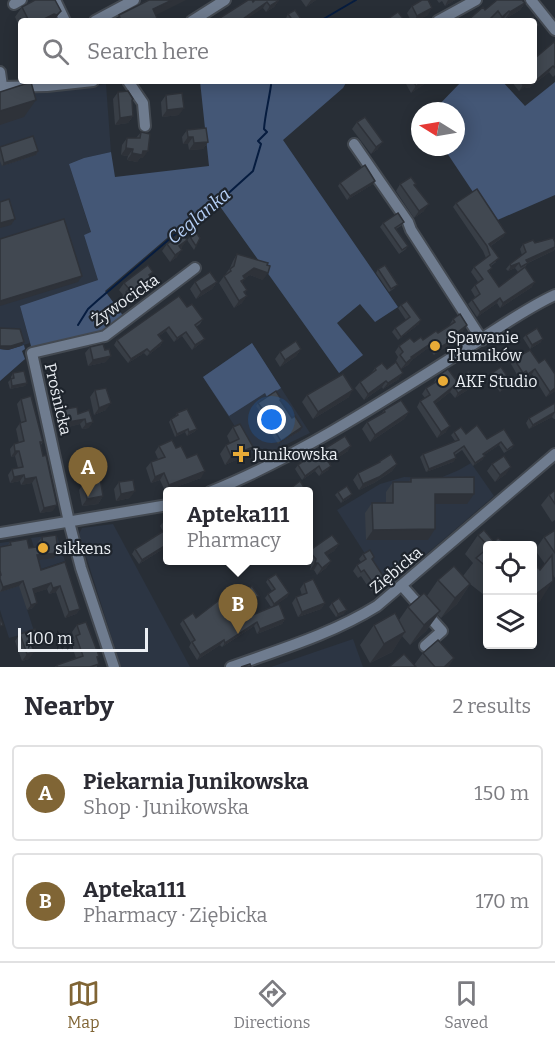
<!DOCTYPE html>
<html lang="en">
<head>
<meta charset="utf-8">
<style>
	body { margin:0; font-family:Bitter,serif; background:#f7f7f7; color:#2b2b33 }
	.controls { position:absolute; right:18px; bottom:18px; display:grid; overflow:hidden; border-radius:6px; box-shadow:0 3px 15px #0003 }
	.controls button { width:54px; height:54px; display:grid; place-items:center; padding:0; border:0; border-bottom:2px solid #e1e1e2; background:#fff; color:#2b2b33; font:30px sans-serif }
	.compass { position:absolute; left:411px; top:102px; width:54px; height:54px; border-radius:50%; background:#fff; box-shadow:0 3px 15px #0003; rotate:281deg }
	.scale { position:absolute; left:18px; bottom:15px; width:130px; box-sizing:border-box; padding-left:6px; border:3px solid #ebeff4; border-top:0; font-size:16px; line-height:21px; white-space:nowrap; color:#ebeff4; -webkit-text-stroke:4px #1e242c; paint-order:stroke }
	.you { position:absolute; left:272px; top:420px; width:21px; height:21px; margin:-15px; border:4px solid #fff; border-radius:50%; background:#1a73e8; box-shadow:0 0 0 9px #1a73e833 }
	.badge { display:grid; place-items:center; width:39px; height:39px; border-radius:50%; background:#806535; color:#fff; font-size:20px; font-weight:700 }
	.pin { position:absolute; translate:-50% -50px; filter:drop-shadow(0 2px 3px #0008) }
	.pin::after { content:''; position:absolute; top:32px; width:21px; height:18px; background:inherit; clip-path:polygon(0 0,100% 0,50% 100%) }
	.popup { position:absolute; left:163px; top:487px; width:150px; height:78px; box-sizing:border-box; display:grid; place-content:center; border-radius:6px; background:#fff; filter:drop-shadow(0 2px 4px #0005); font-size:20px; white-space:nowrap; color:#7c7c81 }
	.popup b { font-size:22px; color:#2b2b33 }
	.popup::after { content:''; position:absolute; left:50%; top:100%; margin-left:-12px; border:12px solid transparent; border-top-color:#fff }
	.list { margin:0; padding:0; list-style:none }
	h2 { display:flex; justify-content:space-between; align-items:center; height:78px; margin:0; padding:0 24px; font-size:26px }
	h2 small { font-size:20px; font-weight:400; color:#7c7c81 }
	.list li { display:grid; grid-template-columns:39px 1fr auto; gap:18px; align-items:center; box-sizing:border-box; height:96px; margin:0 12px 12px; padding:0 12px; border:2px solid #e1e1e2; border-radius:6px }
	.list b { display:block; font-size:22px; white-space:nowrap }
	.list p { margin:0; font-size:20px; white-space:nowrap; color:#7c7c81 }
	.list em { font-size:20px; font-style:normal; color:#7c7c81 }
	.icon { flex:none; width:33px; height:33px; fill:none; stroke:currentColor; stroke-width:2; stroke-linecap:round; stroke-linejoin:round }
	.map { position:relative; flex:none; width:555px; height:667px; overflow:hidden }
	.search { position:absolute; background:#fff; box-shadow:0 3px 15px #0003; left:18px; right:18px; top:18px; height:66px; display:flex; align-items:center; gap:15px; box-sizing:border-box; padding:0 21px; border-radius:6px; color:#7c7c81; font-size:22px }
	.sheet { height:294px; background:#fff }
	nav { display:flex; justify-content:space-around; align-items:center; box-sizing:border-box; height:84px; border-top:2px solid #e1e1e2; background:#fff; font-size:16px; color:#7c7c81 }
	nav a { display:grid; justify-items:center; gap:3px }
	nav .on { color:#806535 }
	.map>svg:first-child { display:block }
	.built { fill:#2c3543 }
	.green { fill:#445776 }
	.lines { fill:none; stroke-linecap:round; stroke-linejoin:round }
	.stream { stroke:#061c3f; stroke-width:2 }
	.minor-casing { stroke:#434951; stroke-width:14 }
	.minor { stroke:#6f7c8f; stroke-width:10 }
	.wall { fill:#383e46 }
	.shaded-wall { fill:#2e3239 }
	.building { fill:#414851; stroke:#2e3239; stroke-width:1.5 }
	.poi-dot { fill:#e8ab37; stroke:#1e242c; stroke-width:2 }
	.labels { text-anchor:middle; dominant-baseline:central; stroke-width:4.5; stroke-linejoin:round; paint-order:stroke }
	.street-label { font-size:16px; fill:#ebeff4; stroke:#1e242c }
	.poi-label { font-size:16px; fill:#ebeff4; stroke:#1e242c; text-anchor:start }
	.water-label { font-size:18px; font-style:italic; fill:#b5cff6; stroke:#1e242c }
</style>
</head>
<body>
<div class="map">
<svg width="555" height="667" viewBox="0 0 555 667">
	<rect width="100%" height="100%" fill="#282e36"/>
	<g class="built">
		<path d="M106,84L111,152L84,158L69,164L91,233L84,235L98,280L20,306L30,343L8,350L0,349V96Z"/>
		<path d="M252,343L310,433L256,459L203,377Z"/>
		<path d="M471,463L494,496L387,588L337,510L380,484L404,477L440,478L459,470Z"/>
		<path d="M113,524L190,667H121L79,534L82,528Z"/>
		<path d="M54,535L57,536L65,561L41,569L31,538Z"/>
		<path d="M26,539L34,563L14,569L34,631L9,638L0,610V543Z"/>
		<path d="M353,639L363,667H271Z"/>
	</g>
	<g class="green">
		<path d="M200,81H347L343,88L283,140L398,307L375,322L360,304L337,323L363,355L339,373L214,198L105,291L124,317L102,333L35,348L31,346L20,306L98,280L84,235L91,232L69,164L84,158L111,152L115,177L209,166Z"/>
		<path d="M462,81H502L525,106L555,82V195L493,222L443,147H456V111H433Z"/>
		<path d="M252,343L281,388L267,397L265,393L229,416L203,377Z"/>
		<path d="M24,345L25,349L22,351L25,359L0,381V349L8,350Z"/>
	</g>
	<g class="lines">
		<g class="stream">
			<path d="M320,21L356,0"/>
			<path d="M78,325L88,309L98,300L173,236L222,199L253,171L261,144L258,141L267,132L264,129C265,115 269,100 271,85"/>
		</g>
		<g class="minor-casing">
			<g id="minor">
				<path d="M55,0L65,21"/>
				<path d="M531,0L555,30"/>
				<path d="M14,4L21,0"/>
				<path d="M95,21L134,0"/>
				<path d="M192,21L225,0"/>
				<path d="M438,21L476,0"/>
				<path d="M0,72L2,86"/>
				<path d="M128,81L143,103L145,126"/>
				<path d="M0,87L47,86L93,81"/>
				<path d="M354,144L408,222L411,230L482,340"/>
				<path d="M210,492C297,457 382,402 461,352C492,333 522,310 555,295"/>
				<path d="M0,533L168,505"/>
				<path d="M403,587L442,631L425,646"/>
				<path d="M114,667L81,568L69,522L32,353L105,336L195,268"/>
				<path d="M231,667C281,649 332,634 377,606L555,454"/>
			</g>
		</g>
		<use href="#minor" class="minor"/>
	</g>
	<g class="wall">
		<path d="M279,0L274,7L266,12L263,8L253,2Z"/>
		<path d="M301,0H316L306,7Z"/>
		<path d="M437,0H455L445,6L442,1L439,3Z"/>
		<path d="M525,3L520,10L505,19L504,18L500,21H495L485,10Z"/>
		<path d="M412,6L428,15L416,21H411L407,13Z"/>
		<path d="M22,7L54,21H21V30L15,17Z"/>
		<path d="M288,14L300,21H288L286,18Z"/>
		<path d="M555,44V75L553,77L549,72L529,88L524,87L519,91L511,81H534Z"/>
		<path d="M408,81H429L411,93L406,84Z"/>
		<path d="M118,92L133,99L132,102L133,116L128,123L115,125L113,99Z"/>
		<path d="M166,95L179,115L162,117L161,102Z"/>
		<path d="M357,122L378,149L371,154L352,129Z"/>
		<path d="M187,130L208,142L203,149L189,150L188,144H183L182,137Z"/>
		<path d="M141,132L143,158H140L137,162L127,160L128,156L121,155L122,145L127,138H136Z"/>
		<path d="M0,147L38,151L36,155L2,166L0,161Z"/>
		<path d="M375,181L373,184L347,200L338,186L340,183Z"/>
		<path d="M400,184L424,211L414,218L396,191Z"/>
		<path d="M456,203L506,233L503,237L491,246L496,262L491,266L489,273L499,287L518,272L515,268L508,271L506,269L510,264L522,255L520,249L523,244L555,242V249L553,251L528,263L525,267L532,287L500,308L497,303L477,317L468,304L475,297L471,290L475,285L478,282L471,272L474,267L486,258L483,251L453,207Z"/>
		<path d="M404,222L401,226L396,229L408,246L406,249L399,254L380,227L383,223Z"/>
		<path d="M190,237L196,246L194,250L187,240Z"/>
		<path d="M167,244L182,247L180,249L177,257L170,262L162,251Z"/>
		<path d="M237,254L263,280L250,275L245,278L242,282L247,290L245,293L242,303L234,308L219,283L230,268L233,261Z"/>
		<path d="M378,269L395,288L389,292L376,273Z"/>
		<path d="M150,276L149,288L126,305L121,299L123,295L119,290L124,283Z"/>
		<path d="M195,282H217L212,289L196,299L190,289Z"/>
		<path d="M401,305L419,324L398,340L392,332L395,328L406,320L398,308Z"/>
		<path d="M187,307L203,319L200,324L196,327L201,343L192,350L182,336L174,342L166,331L159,336L163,341L160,346L147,356L144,353L128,363L114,345L117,340Z"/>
		<path d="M453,319L463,331L459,334L460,335L455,341L434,355L428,348L412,360L408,365L401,369L396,361L398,357L395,352L399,346L423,340L438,333L449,326Z"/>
		<path d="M526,335L541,342L530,349L523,338Z"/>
		<path d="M90,347L106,362L88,366L85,353Z"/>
		<path d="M301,349L296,356L280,367L275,359L280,352Z"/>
		<path d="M514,359L539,363L555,374V391L546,397L532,374L524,378L523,376L519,378L511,364Z"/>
		<path d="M375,368L387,369L399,379L383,389L382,387L364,400L355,388L360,382L371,374Z"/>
		<path d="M13,373L27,383L25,386L10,389L8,382L11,379V377Z"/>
		<path d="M492,373L511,382L508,386L500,392L489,377Z"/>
		<path d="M437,377L456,380L472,387L455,398L450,392L435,404L446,432L437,438L417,407L420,401L425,398L422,394L426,388L434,383V382Z"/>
		<path d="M95,390L106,410L94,415L90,397Z"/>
		<path d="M307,395L349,397L313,419L302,402Z"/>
		<path d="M21,399L43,442L41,445L53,511L40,513L32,483L21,485L20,481L10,483L8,475L12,469L18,468L15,456L11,457L10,449L14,444L19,443L16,429L20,423L21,422L17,404Z"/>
		<path d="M280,400L300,431L278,444L271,433L273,430L256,406L258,403Z"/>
		<path d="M555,403V419H554L552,417L529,429L526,423L529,418Z"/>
		<path d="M65,409L78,414L89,410V428L82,429L80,424L64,428L61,415Z"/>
		<path d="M384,410L409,412L404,419L370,442L362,429L367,422L382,413Z"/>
		<path d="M177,413L197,429L194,432L187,436L185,432L175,437L169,422L171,419L175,417Z"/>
		<path d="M233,427L253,447L247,455L225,465L220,454L226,445L230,443L227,436Z"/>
		<path d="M454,432L466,434L487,439L514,445L512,448L504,453L499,445L484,455L485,456L482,460L473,466L462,450L455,455L456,458L453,462L426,472L420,457L423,454L455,441L451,435Z"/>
		<path d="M159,446L176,448L187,458L201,478L165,491L160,480L151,483L146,468L151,462L158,459L155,452Z"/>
		<path d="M321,451H348L329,463L331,466L328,470L319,476L315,471L302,480L295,469L298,465Z"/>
		<path d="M86,455L96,472L103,496L98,504L82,506L79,490L84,483L80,463Z"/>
		<path d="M380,461L397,464L392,471L374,483L359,490L353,480L358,473L378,464Z"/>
		<path d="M492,464L506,474L495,482L487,471Z"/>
		<path d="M411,478L467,504H435L428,540H366L365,513L372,503H386V492L393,482H409Z"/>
		<path d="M119,482L130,498L116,501L114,489Z"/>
		<path d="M555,490V520L552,522L541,505L549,495Z"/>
		<path d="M338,492L352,494L349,498L341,503L335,495Z"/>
		<path d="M168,519V557L163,549L139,564L132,554L135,549L163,531L160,526L163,522Z"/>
		<path d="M555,530V578L553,575L540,601L532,606V573L540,570L545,564L535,550L544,537Z"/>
		<path d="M478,535L505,546H488V598L470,584L457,604L441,618L438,615L426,631L410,645L402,636L392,652L370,663L360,645L374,625L399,620L408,607L427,596L438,580L463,576L473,563L465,554Z"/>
		<path d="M42,537L54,558L38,560L41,570L65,562L80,609L76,614L65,618L56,592L49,594L47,589L34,593L33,608L27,610L19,586L0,592V547L8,545L10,542L29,548L39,547L38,542Z"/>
		<path d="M339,544L334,551L327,555L331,561L326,568L317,575L314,570H310L311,566L306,561H309V551Z"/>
		<path d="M363,554L372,560L385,579L381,584L371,591L361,576L358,578L353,571L357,565L361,562L359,559Z"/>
		<path d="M268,579L289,593L287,597L275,605L285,619L282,624L257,634L254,626L222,647L220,645L197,660L189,647L191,643L180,624L183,620L196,618L235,607L248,617L271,607L265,598L268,594L272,591L266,582Z"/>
		<path d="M304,583L325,603L321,609L298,617L292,603L296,597L302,595L300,589Z"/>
		<path d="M247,590L256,599L250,603L244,594Z"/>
		<path d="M332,603L344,614L336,617L329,607Z"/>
		<path d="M77,625L99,656L98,658L97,667H55L57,665L76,658L71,643L74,638L72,632Z"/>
		<path d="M20,634L39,641L33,648L29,659L22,661L15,641Z"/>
		<path d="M423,653L454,658L448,667H389L414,665Z"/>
	</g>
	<g class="shaded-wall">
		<path d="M172,0H186L146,20L153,9Z"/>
		<path d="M277,0H279L274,7L266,12L270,6Z"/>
		<path d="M311,0H316L306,7Z"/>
		<path d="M448,0H455L445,6Z"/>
		<path d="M267,2L263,8L244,21H240Z"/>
		<path d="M525,3L520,10L505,19L510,12Z"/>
		<path d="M432,8L428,15L416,21H414L417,16Z"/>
		<path d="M61,11L54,21H40Z"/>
		<path d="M509,11L504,18L499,21L502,17Z"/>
		<path d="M553,66L549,72L529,88L524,87L519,91L523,85L528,81Z"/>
		<path d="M423,81H429L411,93L416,86Z"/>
		<path d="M36,100L24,117L0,125V111Z"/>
		<path d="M184,108L179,115L162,117L167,110Z"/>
		<path d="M133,116L128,123L115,125L120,118Z"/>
		<path d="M188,137H193L188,144H183Z"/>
		<path d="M208,142L203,149L189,150L194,143Z"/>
		<path d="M383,142L378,149L371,154L376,147Z"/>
		<path d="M126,148L133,149L128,156L121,155Z"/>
		<path d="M38,151L36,155L2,166L4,163Z"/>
		<path d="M143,151H148L143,158H140L137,162L127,160L132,153Z"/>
		<path d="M375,181L373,184L347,200L350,196Z"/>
		<path d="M429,204L424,211L414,218L419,211Z"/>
		<path d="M15,219L11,225L0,228V223Z"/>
		<path d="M506,233L503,237L488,248L489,244Z"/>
		<path d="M187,240L182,247L174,253L179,246Z"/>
		<path d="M555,247L553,251L523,265L526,260Z"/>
		<path d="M182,250L177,257L170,262L175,255Z"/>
		<path d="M519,263L515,268L508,271L511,266Z"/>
		<path d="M254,268L268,273L263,280L250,275L238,283L243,276Z"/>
		<path d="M82,276L78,282L0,306V301Z"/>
		<path d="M154,281L149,288L126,305L131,298Z"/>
		<path d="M217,282L212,289L196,299L201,292Z"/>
		<path d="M535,282L532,287L500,308L503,303Z"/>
		<path d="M247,296L242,303L234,308L239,301Z"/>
		<path d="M500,298L497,303L477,317L480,312Z"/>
		<path d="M421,320L419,324L398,340L401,337Z"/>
		<path d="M467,325L463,331L453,338L458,332Z"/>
		<path d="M169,327L166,331L155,339L158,335Z"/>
		<path d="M186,332L182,336L174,342L177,338Z"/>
		<path d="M460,335L455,341L434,355L438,349Z"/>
		<path d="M205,339L201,343L192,350L195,345Z"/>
		<path d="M543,339L541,342L530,349L532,345Z"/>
		<path d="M163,341L160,346L147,356L150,352Z"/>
		<path d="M24,342L21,346L8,350L0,349V346Z"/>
		<path d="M433,342L428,348L412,360L408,365L401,369L411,357Z"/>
		<path d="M147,349L144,353L128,363L131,359Z"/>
		<path d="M301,349L296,356L280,367L285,360Z"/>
		<path d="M111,356L106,362L88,366L93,360Z"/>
		<path d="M535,369L532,374L524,378L528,374Z"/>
		<path d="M403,373L399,379L383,389L388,383Z"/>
		<path d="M386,381L382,387L364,400L368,394Z"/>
		<path d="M476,381L472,387L455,398L458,393Z"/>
		<path d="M511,382L508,386L500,392L502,388Z"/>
		<path d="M27,383L25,386L10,389L12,386Z"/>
		<path d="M454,386L450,392L430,408L434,402Z"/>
		<path d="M555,388V391L546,397L550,392Z"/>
		<path d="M353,390L349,397L313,419L318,412Z"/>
		<path d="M111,403L106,410L94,415L99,408Z"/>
		<path d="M409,412L404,419L370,442L375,435Z"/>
		<path d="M555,412L552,417L529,429L533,425Z"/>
		<path d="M85,419L80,424L64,428L68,422Z"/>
		<path d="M93,422L89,428L82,429L86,424Z"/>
		<path d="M450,426L446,432L437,438L441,432Z"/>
		<path d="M302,427L300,431L278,444L281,441Z"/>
		<path d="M188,429L185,432L175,437L177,434Z"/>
		<path d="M197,429L194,432L187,436L189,432Z"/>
		<path d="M501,442L499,445L481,457L483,454Z"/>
		<path d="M351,446L348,451L325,466L328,461Z"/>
		<path d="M253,447L247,455L225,465L231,456Z"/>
		<path d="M15,451H19L15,456L11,457Z"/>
		<path d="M485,456L482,460L473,466L475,463Z"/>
		<path d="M456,458L453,462L426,472L429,469Z"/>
		<path d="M397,464L392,471L374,483L359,490L363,484Z"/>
		<path d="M319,466L315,471L302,480L305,476Z"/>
		<path d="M331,466L328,470L319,476L322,472Z"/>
		<path d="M511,467L506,474L495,482L500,475Z"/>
		<path d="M205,471L201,478L165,491L169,485Z"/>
		<path d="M164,473L160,480L151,483L155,477Z"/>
		<path d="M24,475L20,481L10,483L14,477Z"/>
		<path d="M36,477L32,483L21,485L25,479Z"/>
		<path d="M135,491L130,498L116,501L121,494Z"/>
		<path d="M352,494L349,498L341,503L343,500Z"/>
		<path d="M435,494H474L467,504H428Z"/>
		<path d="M103,496L98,504L82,506L87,499Z"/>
		<path d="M57,505L53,511L40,513L44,508Z"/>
		<path d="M435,529L428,540H366L373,530Z"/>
		<path d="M339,544L334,551L320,560L325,553Z"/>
		<path d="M166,545L163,549L139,564L142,560Z"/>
		<path d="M58,553L54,558L33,561L37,555Z"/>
		<path d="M331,561L326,568L317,575L322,568Z"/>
		<path d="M315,563H318L314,570H310Z"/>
		<path d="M385,579L381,584L371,591L375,586Z"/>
		<path d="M23,581L19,586L0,592L3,587Z"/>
		<path d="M553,581L540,601L532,606V597Z"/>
		<path d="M51,583L47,589L29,595L33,589Z"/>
		<path d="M470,584L457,604L441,618L455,598Z"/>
		<path d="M60,586L56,592L49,594L53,588Z"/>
		<path d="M289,593L287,597L272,608L274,604Z"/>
		<path d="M37,603L33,608L27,610L31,605Z"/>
		<path d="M325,603L321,609L298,617L302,612Z"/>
		<path d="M80,609L76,614L65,618L69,612Z"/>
		<path d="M347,610L344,614L336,617L338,614Z"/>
		<path d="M440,611L426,631L410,645L424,625Z"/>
		<path d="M285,619L282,624L257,634L260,629Z"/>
		<path d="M257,622L254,626L222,647L225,643Z"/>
		<path d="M405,632L392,652L370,663L384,644Z"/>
		<path d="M224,640L220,645L197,660L200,655Z"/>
		<path d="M39,641L34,648L27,651L31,644Z"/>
		<path d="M34,652L29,659L22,661L27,654Z"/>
		<path d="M454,658L448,667H444Z"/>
	</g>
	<g class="building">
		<path d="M35,0H55L61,11L57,15L54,14L40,21H29L22,7Z"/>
		<path d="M149,0H172L153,9L157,18L152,21H114L120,18L119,15Z"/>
		<path d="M248,0H252L253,2L255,0H277L278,1L270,6L267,2L240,21H215Z"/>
		<path d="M422,0H428L432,8L417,16L412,6Z"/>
		<path d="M497,0H522L525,3L510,12L509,11L502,17L498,11L488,21H467L483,7L485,10Z"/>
		<path d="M295,10L301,19L298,21H293L288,14Z"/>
		<path d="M398,12L405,21H385Z"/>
		<path d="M533,17L539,25L534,30V21H529Z"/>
		<path d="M554,42L555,44V68L553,66L534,82L528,81H534V59Z"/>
		<path d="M413,81H423L416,86Z"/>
		<path d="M520,81H528L523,85Z"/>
		<path d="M31,82L36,100L0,111V92Z"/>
		<path d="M128,91L133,99L132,100L133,116L120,118L118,92Z"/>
		<path d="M182,93L184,108L167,110L166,95Z"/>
		<path d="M365,117L383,142L376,147L357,122Z"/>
		<path d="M206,128L208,142L194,143L193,137H188L187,130Z"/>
		<path d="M141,132L150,134L148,151H143L142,155L132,153L133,149L126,148L127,138H140Z"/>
		<path d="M33,136L38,151L4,163L0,147Z"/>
		<path d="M365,165L375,181L350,196L340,183Z"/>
		<path d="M411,177L416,184L414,185L429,204L419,211L400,184Z"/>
		<path d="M477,189L506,233L489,244L499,258L490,265L492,268L488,271L499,287L525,267L535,282L503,303L500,298L480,312L472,300L480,294L475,285L483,279L474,267L490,255L487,246L456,203Z"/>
		<path d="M9,199L15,219L0,223V202Z"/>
		<path d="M398,213L404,222L395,228L408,246L402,250L383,223Z"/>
		<path d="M64,219L82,276L0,301V239Z"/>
		<path d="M196,232L200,238L196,246L190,237Z"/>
		<path d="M182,233L187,240L179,246L182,250L175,255L167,244Z"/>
		<path d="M553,238L555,242V247L526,260L528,263L521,267L519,263L511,266L510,264L526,252L523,244L533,240L535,243Z"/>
		<path d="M237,254L268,263L267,265L270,266L268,273L254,268L243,276L245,279L241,281L247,290L244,292L247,296L239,301L224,276L231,271L230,269L234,266Z"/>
		<path d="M148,265L153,272L149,275L154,281L131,298L126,292L129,289L124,283Z"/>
		<path d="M385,265L398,285L391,289L378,269Z"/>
		<path d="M210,272L217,282L201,292L195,282Z"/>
		<path d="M179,296L187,307L192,304L203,319L195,325L205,339L195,345L186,332L177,338L169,327L158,335L163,341L150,352L147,349L131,359L117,340Z"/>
		<path d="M407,301L421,320L401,337L395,328L410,317L401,305Z"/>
		<path d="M460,314L467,325L458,332L460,335L438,349L433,342L411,357L412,358L406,363L400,355L403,352L399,346L410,338L414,342L421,337L423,340L436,331L438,333L455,322L453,319Z"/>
		<path d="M0,328L20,329L24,342L11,346H0Z"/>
		<path d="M537,328L543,339L532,345L526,335Z"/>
		<path d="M296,341L301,349L285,360L280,352Z"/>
		<path d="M103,344L105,350L109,349L111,356L93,360L90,347Z"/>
		<path d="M530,350L539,363L545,359L555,374V388L550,392L535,369L528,374L526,371L523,373L514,359Z"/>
		<path d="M396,362L403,373L388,383L386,381L368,394L360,382L376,370L375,368L382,363L387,369Z"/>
		<path d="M501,367L511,382L502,388L492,373Z"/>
		<path d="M448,369L456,380L469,371L476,381L458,393L454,386L434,402L450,426L441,432L420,401L430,395L426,388L439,380L437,377Z"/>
		<path d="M24,371L27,383L12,386L11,379L14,378L13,373Z"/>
		<path d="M343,374L353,390L318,412L307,395Z"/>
		<path d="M106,388L111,403L99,408L95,390Z"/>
		<path d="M276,391L281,399L280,400L292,418L295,416L302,427L281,441L274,430L276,428L258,403Z"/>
		<path d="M31,396L43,442H40L43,456L46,455L57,505L44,508L36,477L25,479L24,475L14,477L12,469L23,467L19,451H15L14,444L24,441L20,423L26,421L21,399Z"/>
		<path d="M401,400L409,412L375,435L367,422L385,412L384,410Z"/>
		<path d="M555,403V412L533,425L529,418Z"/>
		<path d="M77,407L78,414L89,410L93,422L86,424L85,419L68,422L65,409Z"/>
		<path d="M187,409L197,429L189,432L188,429L177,434L171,419L178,415L177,413Z"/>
		<path d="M240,424L253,447L231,456L226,445L239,439L233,427Z"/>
		<path d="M477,425L487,439L504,429L514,445L507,450L501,442L483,454L485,456L475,463L464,446L454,453L456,458L429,469L423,454L459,440L454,432L461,427L466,434Z"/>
		<path d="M345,436L351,446L328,461L331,466L322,472L319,466L305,476L298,465L320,450L321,451Z"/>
		<path d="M172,440L176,448L181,446L187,458L197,454L205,471L169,485L164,473L155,477L151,462L165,457L159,446Z"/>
		<path d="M93,454L96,472H99L103,496L87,499L84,482L91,481L86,455Z"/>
		<path d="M391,454L397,464L379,477L363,484L358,473L380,462V461Z"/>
		<path d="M504,456L511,467L500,475L492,464Z"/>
		<path d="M474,477V494H435V529L373,530L372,503H393V482H411V478Z"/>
		<path d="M133,480L135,491L121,494L119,482Z"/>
		<path d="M300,481L307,492H286Z"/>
		<path d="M347,486L352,494L343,500L338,492Z"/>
		<path d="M246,487L248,492H233Z"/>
		<path d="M555,490V504L549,495Z"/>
		<path d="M168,519V548L166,545L142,560L135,549L167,529L163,522Z"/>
		<path d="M484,530L494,542L498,538L506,544L505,546H488L478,535Z"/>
		<path d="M555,530V553L544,537Z"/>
		<path d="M56,535L58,553L37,555L41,570L65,562L80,609L69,612L60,586L53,588L51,583L33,589L37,603L31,605L23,581L3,587L0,579V576L1,575L0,571V547L11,545L10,542L27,539L29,548L43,546L42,537Z"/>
		<path d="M332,535L339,544L325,553L331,561L322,568L318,563H315L316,559L309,551Z"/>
		<path d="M488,548V568L476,558Z"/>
		<path d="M370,550L374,557L372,559L385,579L375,586L364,570L361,572L357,565L366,559L363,554Z"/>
		<path d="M552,555L553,581L532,597V573L538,567L540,570Z"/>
		<path d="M454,566L470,584L455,598L438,580Z"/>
		<path d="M276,574L289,593L274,604L268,594L275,589L268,579Z"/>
		<path d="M313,579L325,603L302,612L296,597L307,593L304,583Z"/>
		<path d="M252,586L259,596L253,599L247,590Z"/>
		<path d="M424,593L440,611L424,625L408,607Z"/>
		<path d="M227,594L235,607L240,604L248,617L279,604L285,619L260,629L257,622L225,643L224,640L200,655L192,642L195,640L183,620L193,613L196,618Z"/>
		<path d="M339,598L347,610L338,614L332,603Z"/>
		<path d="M395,613L405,632L384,644L374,625Z"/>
		<path d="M0,617L3,625L0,626Z"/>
		<path d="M86,622L99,656L97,657L99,664L90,667H57V665L83,656L76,636L80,634L77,625Z"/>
		<path d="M35,629L39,641L31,644L34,652L27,654L20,634Z"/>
		<path d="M438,640L454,658L444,667H435L423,653Z"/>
		<path d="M404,654L416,667H389Z"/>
		<path d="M250,664L251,667H241Z"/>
	</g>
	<g class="poi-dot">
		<circle cx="435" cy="346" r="6"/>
		<circle cx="443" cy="381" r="6"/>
		<path d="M238 445h6v6h6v6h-6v6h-6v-6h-6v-6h6z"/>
		<circle cx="43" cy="548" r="6"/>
	</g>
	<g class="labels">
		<g class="street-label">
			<text transform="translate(125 300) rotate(-35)">Żywocicka</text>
			<text transform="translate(58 399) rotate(77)">Prośnicka</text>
			<text transform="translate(396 570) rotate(-40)">Ziębicka</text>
		</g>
		<g class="poi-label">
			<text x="447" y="337">Spawanie<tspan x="447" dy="18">Tłumików</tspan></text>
			<text x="455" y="381">AKF Studio</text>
			<text x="253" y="454">Junikowska</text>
			<text x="55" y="548">sikkens</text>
		</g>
		<g class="water-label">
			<text transform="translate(199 216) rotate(-40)">Ceglanka</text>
		</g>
	</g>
</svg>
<div class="controls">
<button><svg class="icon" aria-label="locate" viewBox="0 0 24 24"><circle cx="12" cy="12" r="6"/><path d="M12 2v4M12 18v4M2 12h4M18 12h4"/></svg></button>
<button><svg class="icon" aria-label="layers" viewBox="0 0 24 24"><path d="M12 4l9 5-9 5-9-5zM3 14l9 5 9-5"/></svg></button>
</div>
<svg class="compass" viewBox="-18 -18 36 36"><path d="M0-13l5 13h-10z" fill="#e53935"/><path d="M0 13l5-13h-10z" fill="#7c7c81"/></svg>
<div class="scale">100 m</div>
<div class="you"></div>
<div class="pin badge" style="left:88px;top:497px">A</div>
<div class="pin badge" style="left:238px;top:634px">B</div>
<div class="popup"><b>Apteka111</b>Pharmacy</div>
<div class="search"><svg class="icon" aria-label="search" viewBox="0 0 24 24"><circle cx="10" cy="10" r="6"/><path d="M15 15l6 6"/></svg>Search here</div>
</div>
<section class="sheet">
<h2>Nearby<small>2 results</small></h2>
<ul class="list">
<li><span class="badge">A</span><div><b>Piekarnia Junikowska</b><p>Shop · Junikowska</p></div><em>150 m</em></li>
<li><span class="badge">B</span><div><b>Apteka111</b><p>Pharmacy · Ziębicka</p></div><em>170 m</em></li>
</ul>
</section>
<nav>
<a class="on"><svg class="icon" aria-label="map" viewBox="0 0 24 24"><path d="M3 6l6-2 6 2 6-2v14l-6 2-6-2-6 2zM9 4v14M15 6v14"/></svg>Map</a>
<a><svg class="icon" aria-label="directions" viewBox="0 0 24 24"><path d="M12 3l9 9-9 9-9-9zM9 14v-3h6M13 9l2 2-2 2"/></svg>Directions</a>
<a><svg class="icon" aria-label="saved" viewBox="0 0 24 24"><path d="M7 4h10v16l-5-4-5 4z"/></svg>Saved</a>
</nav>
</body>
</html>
